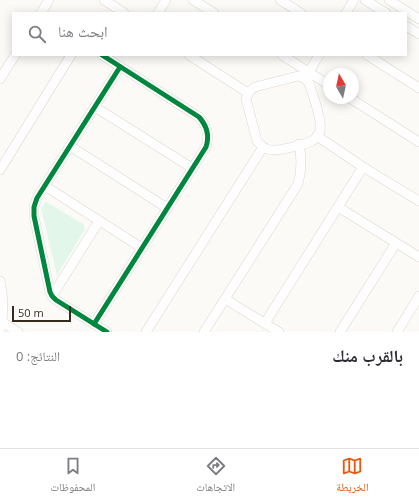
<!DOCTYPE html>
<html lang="ar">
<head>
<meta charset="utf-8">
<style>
	body { margin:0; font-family:"Open Sans","Noto Naskh Arabic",sans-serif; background:#f2f2f3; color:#2b2b33; direction:rtl }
	.compass { position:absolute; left:323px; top:68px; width:36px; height:36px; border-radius:50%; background:#fff; box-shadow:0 2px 10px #0003; rotate:351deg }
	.scale { position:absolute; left:12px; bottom:10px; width:59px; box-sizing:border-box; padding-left:4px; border:2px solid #332b1f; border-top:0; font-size:11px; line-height:14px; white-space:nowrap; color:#332b1f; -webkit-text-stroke:3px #fff; paint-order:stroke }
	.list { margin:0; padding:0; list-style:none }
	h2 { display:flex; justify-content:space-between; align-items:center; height:52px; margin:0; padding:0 16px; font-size:17px }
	h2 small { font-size:13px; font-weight:400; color:#7c7c81 }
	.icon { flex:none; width:22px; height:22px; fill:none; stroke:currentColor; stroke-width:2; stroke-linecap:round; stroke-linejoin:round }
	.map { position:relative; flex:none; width:419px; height:332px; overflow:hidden; direction:ltr }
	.search { position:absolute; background:#fff; box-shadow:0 2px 10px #0003; left:12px; right:12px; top:12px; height:44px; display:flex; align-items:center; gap:10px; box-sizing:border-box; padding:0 14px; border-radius:0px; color:#7c7c81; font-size:15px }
	.sheet { height:116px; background:#fff }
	nav { display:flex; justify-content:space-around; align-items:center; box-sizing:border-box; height:56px; border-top:1px solid #e1e1e2; background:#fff; font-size:11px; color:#7c7c81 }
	nav a { display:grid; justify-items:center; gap:2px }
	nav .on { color:#ea580c }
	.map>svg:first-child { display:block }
	.green { fill:#e2f6ea }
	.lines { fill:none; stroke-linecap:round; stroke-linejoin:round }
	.minor-casing { stroke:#dcd7d0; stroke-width:10 }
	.minor { stroke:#fffefe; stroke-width:9 }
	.cycleway-casing { stroke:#fff; stroke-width:8 }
	.cycleway { stroke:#00873e; stroke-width:5 }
</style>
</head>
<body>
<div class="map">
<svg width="419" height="332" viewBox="0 0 419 332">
	<rect width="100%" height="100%" fill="#fcfaf7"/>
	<path class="green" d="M46,202L83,224L85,229L57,275L41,208Z"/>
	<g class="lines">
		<g class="minor-casing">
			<g id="minor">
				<path d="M104,0L124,13"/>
				<path d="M193,0L214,13"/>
				<path d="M280,0L301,13"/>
				<path d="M365,0L386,13"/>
				<path d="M389,0L419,19"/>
				<path d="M41,13L49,0"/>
				<path d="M158,13L166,0"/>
				<path d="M346,13L354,0"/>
				<path d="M406,26L419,34"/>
				<path d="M189,55L248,93"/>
				<path d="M282,55L329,85"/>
				<path d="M367,55L419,88"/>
				<path d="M298,76C304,77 308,80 310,86C313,95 323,123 320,131C318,135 316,139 312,141C305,144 280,151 272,150C266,150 261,146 257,141L246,99C248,93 250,90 255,87Z"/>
				<path d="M306,77L319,55"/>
				<path d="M0,79L15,55"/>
				<path d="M350,98L419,142"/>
				<path d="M95,107L192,168"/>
				<path d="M317,136L363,167L419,201"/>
				<path d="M70,146L167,208"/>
				<path d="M0,170L71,55"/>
				<path d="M45,186L142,248"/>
				<path d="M338,207L419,257"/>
				<path d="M0,281C4,298 4,314 0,331"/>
				<path d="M52,296L99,221"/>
				<path d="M225,299L279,332"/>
				<path d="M2,322L18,332"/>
				<path d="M265,323L363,167"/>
				<path d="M94,324L206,147C210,135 207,126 199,117L102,55"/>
				<path d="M107,332L56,300L52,296L50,292L34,216V207L37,198L120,67"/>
				<path d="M146,332L263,147"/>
				<path d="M204,332L298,184C302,170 302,159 299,144"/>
				<path d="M340,332L396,243"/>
				<path d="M397,332L419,296"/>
			</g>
		</g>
		<use href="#minor" class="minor"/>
		<g class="cycleway-casing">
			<g id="cycleway">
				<path d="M94,324L206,147C210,135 207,126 199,117L102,55"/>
				<path d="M107,332L56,300L52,296L50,292L34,216V207L37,198L120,67"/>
			</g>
		</g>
		<use href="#cycleway" class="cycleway"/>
	</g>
</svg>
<svg class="compass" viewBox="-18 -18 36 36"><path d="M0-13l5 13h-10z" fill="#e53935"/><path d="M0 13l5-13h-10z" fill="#7c7c81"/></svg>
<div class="scale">50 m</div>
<div class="search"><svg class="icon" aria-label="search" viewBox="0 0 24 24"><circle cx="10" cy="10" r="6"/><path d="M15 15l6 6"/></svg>ابحث هنا</div>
</div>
<section class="sheet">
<h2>بالقرب منك<small>النتائج: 0</small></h2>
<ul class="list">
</ul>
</section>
<nav>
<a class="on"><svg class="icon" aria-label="map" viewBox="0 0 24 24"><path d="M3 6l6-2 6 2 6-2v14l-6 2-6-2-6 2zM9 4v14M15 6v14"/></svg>الخريطة</a>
<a><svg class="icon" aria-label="directions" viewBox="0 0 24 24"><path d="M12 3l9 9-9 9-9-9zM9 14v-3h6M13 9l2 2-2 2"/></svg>الاتجاهات</a>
<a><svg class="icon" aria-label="saved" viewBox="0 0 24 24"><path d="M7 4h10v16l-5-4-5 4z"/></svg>المحفوظات</a>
</nav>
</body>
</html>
